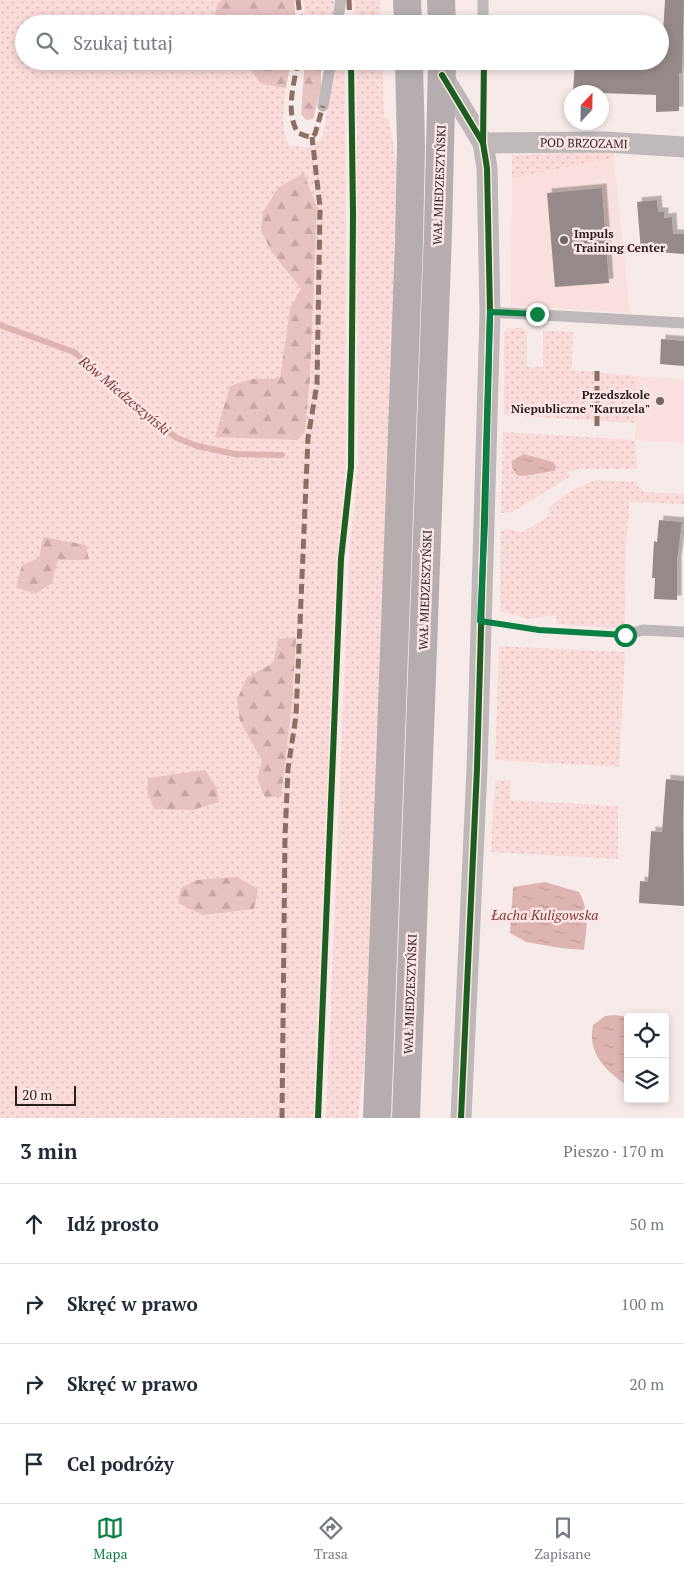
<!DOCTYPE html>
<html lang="pl">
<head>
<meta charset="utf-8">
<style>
	body { margin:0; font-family:"PT Serif",serif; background:#f6f6f7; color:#1f2937 }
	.controls { position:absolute; right:15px; bottom:15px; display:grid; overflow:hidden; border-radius:5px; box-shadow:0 2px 8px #0003 }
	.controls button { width:45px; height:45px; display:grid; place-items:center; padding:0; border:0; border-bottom:1px solid #e0e1e3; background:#fff; color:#1f2937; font:25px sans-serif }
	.compass { position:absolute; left:564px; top:85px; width:45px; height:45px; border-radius:50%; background:#fff; box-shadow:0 2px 8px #0003; rotate:22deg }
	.scale { position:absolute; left:15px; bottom:12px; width:61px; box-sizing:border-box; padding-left:5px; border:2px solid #2a1e1d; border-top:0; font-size:14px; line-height:18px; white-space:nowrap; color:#2a1e1d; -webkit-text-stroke:4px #fce6e5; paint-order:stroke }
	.stop { position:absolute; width:15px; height:15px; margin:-11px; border:4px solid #0b8043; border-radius:50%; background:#fff }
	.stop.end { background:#0b8043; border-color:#fff; box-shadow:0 1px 5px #0008 }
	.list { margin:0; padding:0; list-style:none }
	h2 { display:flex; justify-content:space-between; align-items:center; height:65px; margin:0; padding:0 20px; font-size:21px }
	h2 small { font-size:16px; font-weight:400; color:#747a83 }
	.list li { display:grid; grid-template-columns:32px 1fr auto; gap:15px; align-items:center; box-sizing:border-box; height:80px; padding:0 20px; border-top:1px solid #e0e1e3 }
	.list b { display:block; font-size:19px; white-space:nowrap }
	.list em { font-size:16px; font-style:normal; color:#747a83 }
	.icon { flex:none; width:28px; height:28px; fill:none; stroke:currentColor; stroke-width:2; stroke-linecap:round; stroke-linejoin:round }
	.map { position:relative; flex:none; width:684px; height:1118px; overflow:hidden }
	.search { position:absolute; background:#fff; box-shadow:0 2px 8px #0003; left:15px; right:15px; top:15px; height:55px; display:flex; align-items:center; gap:12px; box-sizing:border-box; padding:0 18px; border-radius:28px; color:#747a83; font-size:19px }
	.sheet { height:385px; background:#fff }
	nav { display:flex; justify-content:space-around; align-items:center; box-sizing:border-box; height:70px; border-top:1px solid #e0e1e3; background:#fff; font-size:14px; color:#747a83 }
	nav a { display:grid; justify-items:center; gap:2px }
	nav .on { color:#0b8043 }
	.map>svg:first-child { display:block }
	.built { fill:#f9e0de }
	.grass { fill:url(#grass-dots); fill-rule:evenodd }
	.forest { fill:url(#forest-firs) }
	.water { fill:url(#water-ripples) }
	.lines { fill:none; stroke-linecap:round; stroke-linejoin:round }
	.stream { stroke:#deb4b2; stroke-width:6 }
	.building { fill:#958a89; filter:url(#shadow) }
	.path { stroke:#afa9a9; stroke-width:3; stroke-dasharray:1 4; stroke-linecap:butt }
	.service { stroke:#beb8b8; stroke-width:11 }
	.minor { stroke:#beb8b8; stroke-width:21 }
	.secondary { stroke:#b6aeae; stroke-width:28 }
	.quiet { stroke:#8d6e63; stroke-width:5; stroke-dasharray:10 5; stroke-linecap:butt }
	.cycleway-casing { stroke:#fce6e5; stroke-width:9 }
	.cycleway { stroke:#1b5e20; stroke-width:6 }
	.route { stroke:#0b8043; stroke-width:6 }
	.poi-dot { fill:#726665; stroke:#fce6e5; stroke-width:2 }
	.labels { text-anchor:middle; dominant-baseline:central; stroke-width:5; stroke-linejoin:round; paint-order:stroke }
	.street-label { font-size:12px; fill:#2a1e1d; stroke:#fce6e5 }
	.poi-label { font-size:12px; font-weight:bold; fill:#2a1e1d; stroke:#fce6e5; text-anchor:start }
	.water-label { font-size:14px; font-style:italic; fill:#813b3b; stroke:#fce6e5 }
</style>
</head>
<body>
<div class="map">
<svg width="684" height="1118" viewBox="0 0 684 1118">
	<defs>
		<pattern id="grass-dots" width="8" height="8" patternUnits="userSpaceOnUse" patternTransform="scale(1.25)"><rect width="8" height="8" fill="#fadbda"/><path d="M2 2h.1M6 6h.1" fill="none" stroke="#d6bcbb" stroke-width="1.8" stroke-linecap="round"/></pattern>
		<pattern id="forest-firs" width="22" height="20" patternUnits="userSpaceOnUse" patternTransform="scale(1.25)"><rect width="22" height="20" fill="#e6c2c0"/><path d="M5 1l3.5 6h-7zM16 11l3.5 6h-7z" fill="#c5a6a5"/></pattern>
		<pattern id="water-ripples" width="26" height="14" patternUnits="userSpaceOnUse" patternTransform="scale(1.25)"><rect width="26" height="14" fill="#deb4b2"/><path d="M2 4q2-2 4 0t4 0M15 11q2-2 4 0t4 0" fill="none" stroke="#bf9a99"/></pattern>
		<filter id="shadow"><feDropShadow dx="4.5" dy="-4.5" stdDeviation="0" flood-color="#0004"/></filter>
	</defs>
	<rect width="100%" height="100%" fill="#f7ebea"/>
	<g class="built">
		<path d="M614,158L630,313L511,306L512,178Z"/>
		<path d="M636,376L684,379V443L635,440Z"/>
	</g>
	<g class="grass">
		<path d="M0,0H222L218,4L212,24H24V61H211L225,70L249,68L261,84L286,88C284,108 280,127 289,145L308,148L322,138L337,61H345L346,186V465L337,560L313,1118H0ZM317,208L310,378L305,431L252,379L280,378L290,308L301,289L271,251ZM43,537L89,560H58L52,583L22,565L39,558ZM295,637L292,703L257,779L262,761L240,721L247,677L273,663L278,639Z"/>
		<path d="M303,0H335L331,24H306Z"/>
		<path d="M354,0H380L381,24H355Z"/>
		<path d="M357,61H382L384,116L389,120L397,166L398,209L368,1027L358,1118H326L349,557L358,461Z"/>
		<path d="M614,151V158L512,178V155Z"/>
		<path d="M508,328H521L527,331V367H543V331L573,332L572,370L636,376L635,423L504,415V333Z"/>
		<path d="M503,432L635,440L637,469H583L568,472L571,476L512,512L501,513Z"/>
		<path d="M596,480L637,482V485L643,492L684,494V504L630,502L626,543L625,629L556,624V615L528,619L500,611L501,531C510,528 514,529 521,533L549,516V507L572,490Z"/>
		<path d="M499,646L625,652L619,767L495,760Z"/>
		<path d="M495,780H511L510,800L618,806V859L491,852Z"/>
	</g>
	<g class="forest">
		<path d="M222,0H294L296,24H212L218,3Z"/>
		<path d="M211,61H291L286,88L261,84L249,68L225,70Z"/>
		<path d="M305,61H321V87L313,119L306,120L301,114Z"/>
		<path d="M304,173L317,208L310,378L305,431L298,440L215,437L230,386L252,379L280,378L290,308L301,289L271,251L261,230L263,212L278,188Z"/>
		<path d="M43,537L86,545L89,560H58L52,583L35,594L16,587L22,565L39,558Z"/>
		<path d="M296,637L292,703L281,797H265L257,778L262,761L240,721L237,700L247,677L273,663L278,639Z"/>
		<path d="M205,770L217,789L219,802L192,810L154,809L147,792L148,778Z"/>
		<path d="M237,877L258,889L254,909L203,915L178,903L181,888L197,880Z"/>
	</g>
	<g class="water">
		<path d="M524,454L553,462L556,466L555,471C548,471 522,478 517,475C515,473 514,470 512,468V461Z"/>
		<path d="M545,882L579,892C590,913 587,927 584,950L561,948L526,942L510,933L513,887Z"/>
		<path d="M615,1015L628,1017V1086C606,1072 587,1053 593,1025L605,1016Z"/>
	</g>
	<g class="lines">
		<path class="stream" d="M0,325L74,352L142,412L177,438L197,446L235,454L282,455"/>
	</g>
	<g class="building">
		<path d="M665,0H684L682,73H679V111L656,112V95L573,92L575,61H660V32L663,33Z"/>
		<path d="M602,188L609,283L555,287L547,193Z"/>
		<path d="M657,200L658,212H664V218L672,217L673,234H684V254L641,251L637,202Z"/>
		<path d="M661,339L684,341V366L660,364Z"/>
		<path d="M659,520L682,522L677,561V600L654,599L655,578H652L654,541L657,542Z"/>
		<path d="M666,779L684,781L683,819L684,906L639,903L640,881L648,882L651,831L662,832Z"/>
	</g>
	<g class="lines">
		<path class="path" d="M501,623L539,630L611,634"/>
		<g class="service">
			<path d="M442,20L483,24V0"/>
			<path d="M337,24L341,0"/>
			<path d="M323,106L331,61"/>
			<path d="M490,312L684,323"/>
			<path d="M625,635L643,630L684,632"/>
		</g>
		<g class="minor">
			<path d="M442,75L483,143L487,168L490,312L477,769L461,1118"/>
			<path d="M483,143L606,142L684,147"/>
		</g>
		<g class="secondary">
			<path d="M407,0L408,24"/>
			<path d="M441,0L442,24"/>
			<path d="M377,1118L409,242L411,145L409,61"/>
			<path d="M406,1118L438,233L442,61"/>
		</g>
		<g class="quiet">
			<path d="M298,0L301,24"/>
			<path d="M349,0L350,24"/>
			<path d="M298,61C294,84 285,112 298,133L306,136L312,137L315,134L323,106"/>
			<path d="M597,371V427"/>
			<path d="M282,1118L285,836L288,769L296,716L308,438L317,384L320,207L312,137"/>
		</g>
		<g class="cycleway-casing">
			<g id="cycleway">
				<path d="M442,75L483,143"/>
				<path d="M318,1118L341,559L351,467L353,215L351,61"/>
				<path d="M461,1118L477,769L490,312L487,168L483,143L484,61"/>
			</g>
		</g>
		<use href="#cycleway" class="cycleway"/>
	</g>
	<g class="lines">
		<path class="route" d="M537,314L490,312L485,522L480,621L539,630L625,635"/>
	</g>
	<g class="poi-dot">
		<circle cx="564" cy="240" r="5"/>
		<circle cx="660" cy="401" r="5"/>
	</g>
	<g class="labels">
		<g class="street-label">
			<text transform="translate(584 143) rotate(1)">POD BRZOZAMI</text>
			<text transform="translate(439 185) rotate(-88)">WAŁ MIEDZESZYŃSKI</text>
			<text transform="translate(425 590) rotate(-88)">WAŁ MIEDZESZYŃSKI</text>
			<text transform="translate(410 994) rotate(-88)">WAŁ MIEDZESZYŃSKI</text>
		</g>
		<g class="poi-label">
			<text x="574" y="233">Impuls<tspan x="574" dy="14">Training Center</tspan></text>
			<text x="650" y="394" text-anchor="end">Przedszkole<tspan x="650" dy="14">Niepubliczne "Karuzela"</tspan></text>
		</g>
		<g class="water-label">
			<text transform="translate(125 395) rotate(40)">Rów Miedzeszyński</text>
			<text x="545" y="914">Łacha Kuligowska</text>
		</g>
	</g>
</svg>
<div class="controls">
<button><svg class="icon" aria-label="locate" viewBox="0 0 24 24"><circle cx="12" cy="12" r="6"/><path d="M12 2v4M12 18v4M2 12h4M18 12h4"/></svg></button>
<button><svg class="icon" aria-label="layers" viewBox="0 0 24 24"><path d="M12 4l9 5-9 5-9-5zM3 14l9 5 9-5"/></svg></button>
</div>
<svg class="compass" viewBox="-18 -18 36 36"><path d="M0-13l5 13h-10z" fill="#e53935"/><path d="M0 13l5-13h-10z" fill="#747a83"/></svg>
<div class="scale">20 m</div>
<div class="stop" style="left:625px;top:635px"></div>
<div class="stop end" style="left:537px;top:314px"></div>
<div class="search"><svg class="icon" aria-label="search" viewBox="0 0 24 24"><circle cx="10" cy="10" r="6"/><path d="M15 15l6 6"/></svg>Szukaj tutaj</div>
</div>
<section class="sheet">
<h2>3 min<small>Pieszo · 170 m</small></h2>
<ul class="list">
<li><svg class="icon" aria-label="ahead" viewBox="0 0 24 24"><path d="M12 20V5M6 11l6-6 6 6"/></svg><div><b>Idź prosto</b></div><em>50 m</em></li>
<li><svg class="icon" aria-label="right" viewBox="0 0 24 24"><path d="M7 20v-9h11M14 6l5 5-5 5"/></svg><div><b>Skręć w prawo</b></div><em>100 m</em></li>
<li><svg class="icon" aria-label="right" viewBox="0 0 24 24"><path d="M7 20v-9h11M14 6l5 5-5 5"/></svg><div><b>Skręć w prawo</b></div><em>20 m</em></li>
<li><svg class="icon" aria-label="arrive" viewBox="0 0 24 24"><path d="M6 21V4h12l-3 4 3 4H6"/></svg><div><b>Cel podróży</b></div></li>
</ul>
</section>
<nav>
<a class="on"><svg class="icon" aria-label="map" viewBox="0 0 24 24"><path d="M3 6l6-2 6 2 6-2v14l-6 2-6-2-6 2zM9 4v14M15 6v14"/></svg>Mapa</a>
<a><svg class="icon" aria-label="directions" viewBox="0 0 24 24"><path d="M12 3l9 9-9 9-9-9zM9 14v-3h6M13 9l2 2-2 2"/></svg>Trasa</a>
<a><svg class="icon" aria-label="saved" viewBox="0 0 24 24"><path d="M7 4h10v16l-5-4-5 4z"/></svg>Zapisane</a>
</nav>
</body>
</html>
